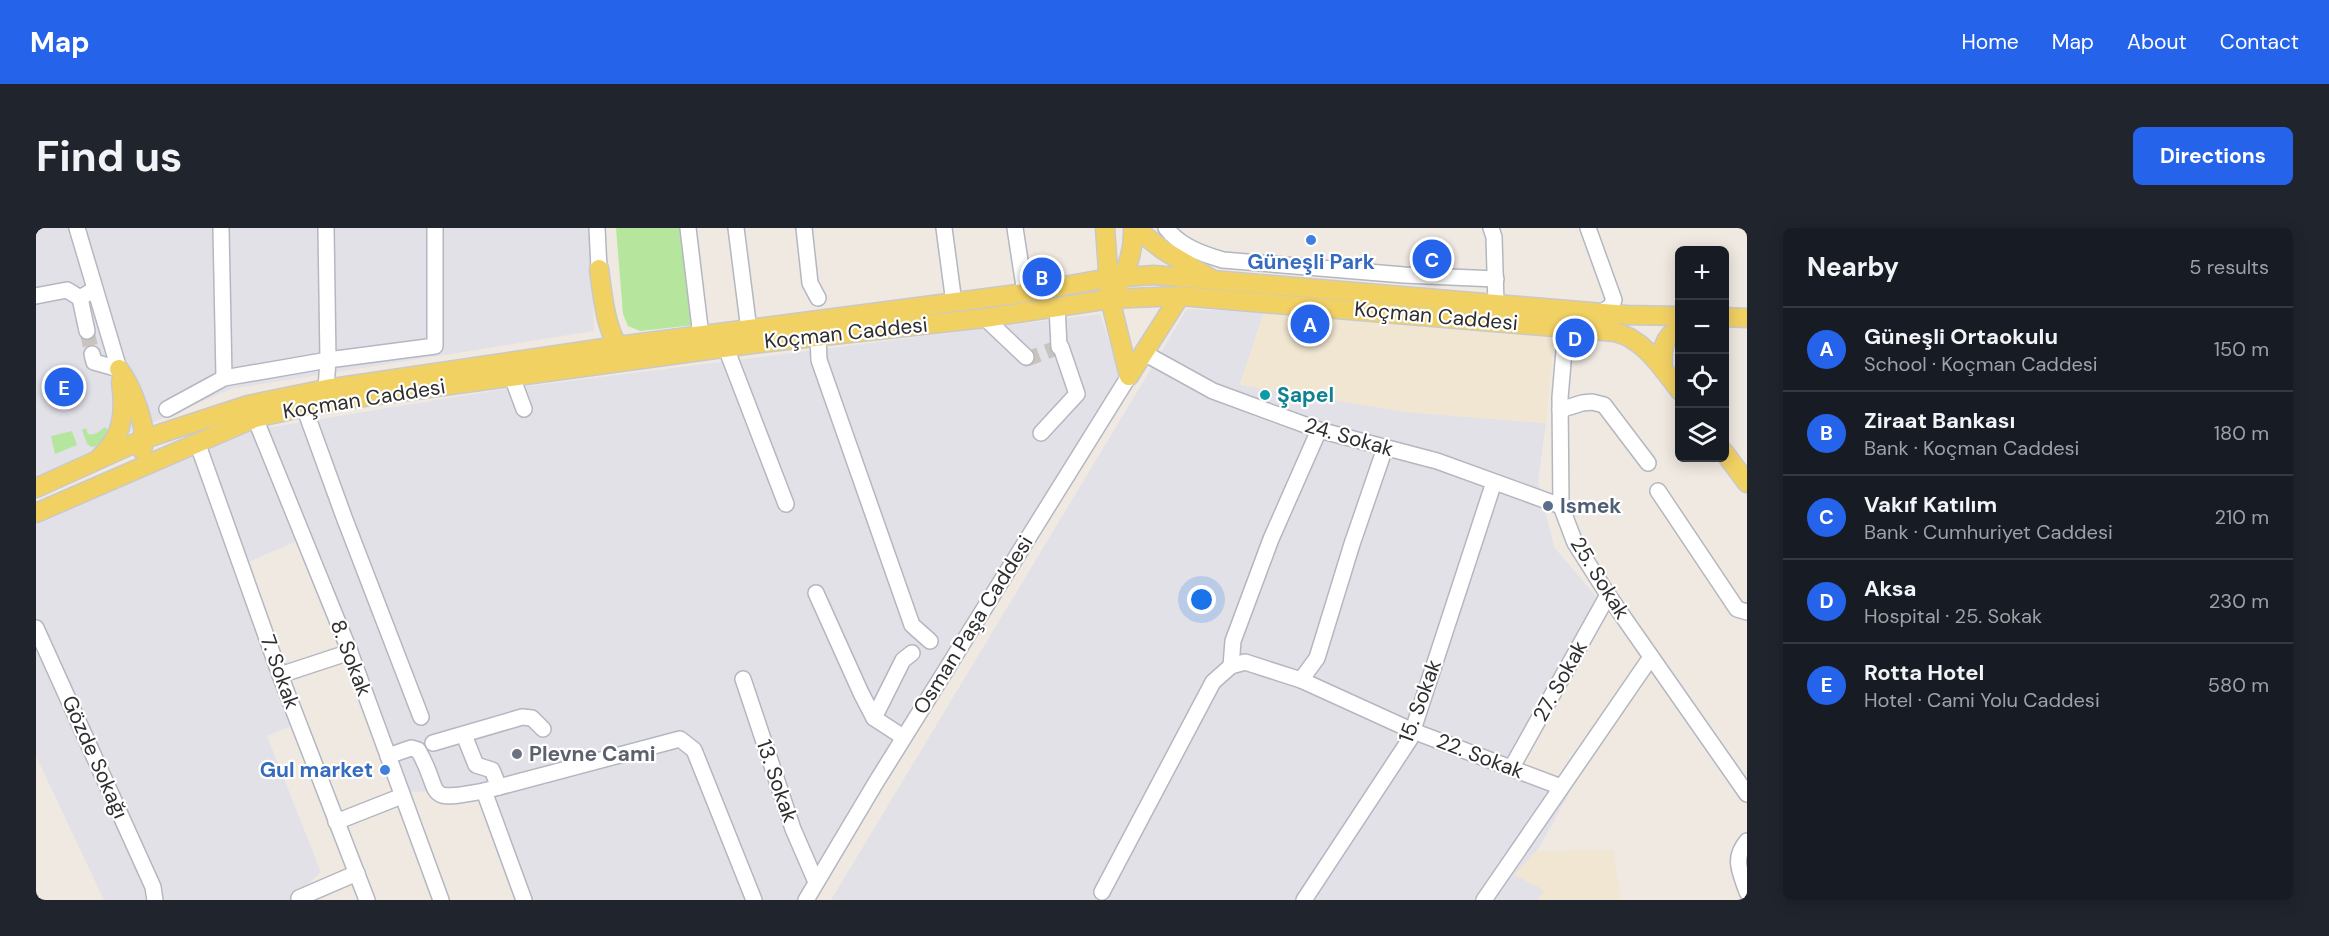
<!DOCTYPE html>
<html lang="en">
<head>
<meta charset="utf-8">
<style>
	body { margin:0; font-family:"DM Sans",sans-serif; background:#20242c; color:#f1f3f6 }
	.controls { position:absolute; right:18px; top:18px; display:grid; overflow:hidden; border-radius:9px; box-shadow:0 3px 15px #0003 }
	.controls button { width:54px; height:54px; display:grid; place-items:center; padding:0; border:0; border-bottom:2px solid #363941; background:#171b24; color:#f1f3f6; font:30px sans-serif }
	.you { position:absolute; left:1166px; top:372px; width:21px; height:21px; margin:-15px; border:4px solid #fff; border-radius:50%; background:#1a73e8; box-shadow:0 0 0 9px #1a73e833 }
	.badge { display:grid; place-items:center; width:39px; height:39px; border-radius:50%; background:#2563eb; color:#fff; font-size:20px; font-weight:700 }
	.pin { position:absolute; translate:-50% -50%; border:3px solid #fff; box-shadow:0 2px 6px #0006 }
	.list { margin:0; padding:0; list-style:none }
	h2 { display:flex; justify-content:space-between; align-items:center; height:78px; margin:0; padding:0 24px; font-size:26px }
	h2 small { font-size:20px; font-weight:400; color:#9ea1a6 }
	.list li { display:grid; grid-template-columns:39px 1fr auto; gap:18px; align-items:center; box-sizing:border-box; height:84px; padding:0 24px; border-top:2px solid #363941 }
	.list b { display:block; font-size:22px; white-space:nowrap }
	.list p { margin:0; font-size:20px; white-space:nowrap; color:#9ea1a6 }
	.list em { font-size:20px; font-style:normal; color:#9ea1a6 }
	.icon { flex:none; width:33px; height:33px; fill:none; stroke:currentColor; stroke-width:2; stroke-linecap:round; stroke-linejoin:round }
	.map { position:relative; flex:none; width:1711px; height:672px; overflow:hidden; border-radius:9px }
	header { display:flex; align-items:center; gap:36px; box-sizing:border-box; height:84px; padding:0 30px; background:#2563eb; color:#fff }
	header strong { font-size:28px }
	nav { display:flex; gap:33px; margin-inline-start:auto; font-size:21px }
	.intro { display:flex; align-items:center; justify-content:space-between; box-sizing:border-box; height:144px; padding:0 36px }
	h1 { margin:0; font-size:42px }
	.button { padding:15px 27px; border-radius:9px; background:#2563eb; color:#fff; font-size:21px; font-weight:700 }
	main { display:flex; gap:36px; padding:0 36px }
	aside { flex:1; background:#171b24; border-radius:9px; box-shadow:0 3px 15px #0003 }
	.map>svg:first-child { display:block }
	.industrial { fill:#e3e1e8 }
	.education { fill:#f0e6d1 }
	.green { fill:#b6e59e }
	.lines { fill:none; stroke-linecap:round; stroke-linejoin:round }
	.minor-tunnel { stroke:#c8c4bd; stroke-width:15; stroke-dasharray:15 8; stroke-linecap:butt }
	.minor-casing { stroke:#b4b7c1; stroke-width:18 }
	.major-casing { stroke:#c9c9c9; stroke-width:21 }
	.minor { stroke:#fff; stroke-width:15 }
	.major { stroke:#f2d163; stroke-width:18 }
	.shop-dot { fill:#3f7fe0; stroke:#fff; stroke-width:2 }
	.culture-dot { fill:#0f9aa8; stroke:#fff; stroke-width:2 }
	.service-dot { fill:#5c6f8a; stroke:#fff; stroke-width:2 }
	.worship-dot { fill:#6b7280; stroke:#fff; stroke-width:2 }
	.labels { text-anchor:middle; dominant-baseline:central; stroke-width:4.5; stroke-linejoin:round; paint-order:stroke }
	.shop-label { font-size:21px; font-weight:bold; fill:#366cbe; stroke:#fff }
	.street-label { font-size:21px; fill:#2e2e2e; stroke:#fff }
	.culture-label { font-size:21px; font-weight:bold; fill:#0d838f; stroke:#fff; text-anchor:start }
	.service-label { font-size:21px; font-weight:bold; fill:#4e5e75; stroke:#fff; text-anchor:start }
	.worship-label { font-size:21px; font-weight:bold; fill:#5b616d; stroke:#fff; text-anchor:start }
</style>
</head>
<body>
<header>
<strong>Map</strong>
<nav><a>Home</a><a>Map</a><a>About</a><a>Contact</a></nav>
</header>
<div class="intro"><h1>Find us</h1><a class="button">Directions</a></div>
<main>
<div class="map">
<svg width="1711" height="672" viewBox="0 0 1711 672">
	<rect width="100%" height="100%" fill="#efe9e1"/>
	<g class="industrial">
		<path d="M0,0H555L558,103L195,161L86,208L0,251Z"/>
		<path d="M1151,81L1228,84L1204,156L1370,184L1510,195L1502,253L1518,319L1570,380L1476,534L1533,566L1501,623L1479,646L1509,662L1502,672H795Z"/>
		<path d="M1064,86L1084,147L764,672H496L454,561L373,564L266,311L196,341L255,498L231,508L285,644L270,658L274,672H68L0,528V297L212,203L462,162Z"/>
	</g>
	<g class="education">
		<path d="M1228,84L1518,107L1510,195L1370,184L1204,157Z"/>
		<path d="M1577,622L1585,672H1502L1508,662L1478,647L1501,623Z"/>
	</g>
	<g class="green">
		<path d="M580,0H649L659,97L604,103L592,98L587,86Z"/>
		<path d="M69,199L75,206L65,217L56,219L51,216L46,202L50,200L52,206C59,208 64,203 69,199Z"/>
		<path d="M36,203L41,217L19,226L15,208Z"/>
	</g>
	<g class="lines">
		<g class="minor-tunnel">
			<path d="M51,103L56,126"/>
			<path d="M990,129L991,131L1023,119"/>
		</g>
		<g class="minor-casing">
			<g id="minor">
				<path d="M41,0L83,141"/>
				<path d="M185,0L188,150"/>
				<path d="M290,0L292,132L290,161"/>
				<path d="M561,0L563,41"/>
				<path d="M652,0L665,108"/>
				<path d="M700,0L713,102"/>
				<path d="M768,0L774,55L782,70"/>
				<path d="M908,0L918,75"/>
				<path d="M979,0L989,65"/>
				<path d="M1130,0C1144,18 1166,26 1187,32L1368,47L1460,51"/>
				<path d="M1455,0L1458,9L1460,76"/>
				<path d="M1552,0L1578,72L1574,79L1564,85"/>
				<path d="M0,68L31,62L44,70"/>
				<path d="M1021,78L1023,119"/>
				<path d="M949,90L990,129"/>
				<path d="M1530,99L1524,170L1525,278L1539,315L1572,367L1711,566"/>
				<path d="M51,103L44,70L59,61"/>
				<path d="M782,108L783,132L876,397L894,413"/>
				<path d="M690,120L750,276"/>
				<path d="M1108,125L1177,163L1283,202L1401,233L1525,278"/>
				<path d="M56,126L58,134L83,141"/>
				<path d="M476,149L488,181"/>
				<path d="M268,179L308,289L385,489"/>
				<path d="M131,181L188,150L292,132L399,118V0"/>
				<path d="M1524,182L1546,175L1556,174L1568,177L1612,235"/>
				<path d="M219,190L314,424L405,672"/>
				<path d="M1005,205L1041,166L1025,119"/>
				<path d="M161,214L244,447L331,672"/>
				<path d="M1622,263L1701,381L1711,384"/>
				<path d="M780,365L825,465L838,490"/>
				<path d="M0,400L117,659L119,672"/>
				<path d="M1195,438L1197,413L1235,311L1283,202"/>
				<path d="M244,447L314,424"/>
				<path d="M707,451L757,601L780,654"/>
				<path d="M1265,452L1377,503L1525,559"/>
				<path d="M428,507L440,537L456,542L463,559"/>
				<path d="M867,509L838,490L867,432L876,425"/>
				<path d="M397,515L486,489L496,490L507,501"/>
				<path d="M352,528L375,520L382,522C408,566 384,575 448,563"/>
				<path d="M1476,539L1572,367"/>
				<path d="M300,594L366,568"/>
				<path d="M1711,613C1696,631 1704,643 1711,664"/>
				<path d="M1066,664L1177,454L1195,438L1209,434L1265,452L1281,430L1316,316L1349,220"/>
				<path d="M264,672L263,670L321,645"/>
				<path d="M488,672L448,563L644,511L658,522L718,672"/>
				<path d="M770,672L839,556L1093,148"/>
				<path d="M1268,672L1374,511L1458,254"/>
				<path d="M1448,672L1615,429"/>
			</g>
		</g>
		<g class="major-casing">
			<g id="major">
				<path d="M1069,0L1074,71L1093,148"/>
				<path d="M1099,0L1127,22L1174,50"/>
				<path d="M563,41C567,69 569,104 588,127"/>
				<path d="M1081,59C1092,39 1098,22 1097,0"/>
				<path d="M1688,89L1711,90"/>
				<path d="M83,141C95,157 114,202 106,222"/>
				<path d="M1627,141C1626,123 1626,109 1644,100"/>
				<path d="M1093,148L1144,68"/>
				<path d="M1688,224L1711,255"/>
				<path d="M65,228C88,208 89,182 85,154"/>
				<path d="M0,260L108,211L212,177L290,161L582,118L989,65L1073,50L1118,47L1591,87L1644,88"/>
				<path d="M0,285L219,190L291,174L716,116L949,90L1074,71L1144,68L1579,104C1608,111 1626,140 1644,163"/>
			</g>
		</g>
		<use href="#minor" class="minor"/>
		<use href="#major" class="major"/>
	</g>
	<g class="shop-dot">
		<circle cx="1275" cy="12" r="6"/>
		<circle cx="349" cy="542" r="6"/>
	</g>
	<circle class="culture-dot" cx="1229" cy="167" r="6"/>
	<circle class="service-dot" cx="1512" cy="278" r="6"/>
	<circle class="worship-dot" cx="481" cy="526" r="6"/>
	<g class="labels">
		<g class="shop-label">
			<text x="1275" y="34">Güneşli Park</text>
			<text x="337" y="542" text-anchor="end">Gul market</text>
		</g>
		<g class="street-label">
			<text transform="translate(1400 88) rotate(5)">Koçman Caddesi</text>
			<text transform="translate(810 105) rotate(-6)">Koçman Caddesi</text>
			<text transform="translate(328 171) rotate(-9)">Koçman Caddesi</text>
			<text transform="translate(1313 209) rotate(16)">24. Sokak</text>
			<text transform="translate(1564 350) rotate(58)">25. Sokak</text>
			<text transform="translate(937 397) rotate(-58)">Osman Paşa Caddesi</text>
			<text transform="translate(315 430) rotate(69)">8. Sokak</text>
			<text transform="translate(244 444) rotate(70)">7. Sokak</text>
			<text transform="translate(1524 453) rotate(-61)">27. Sokak</text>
			<text transform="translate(1384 473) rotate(-70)">15. Sokak</text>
			<text transform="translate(1444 528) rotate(21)">22. Sokak</text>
			<text transform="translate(59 529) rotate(66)">Gözde Sokağı</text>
			<text transform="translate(741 553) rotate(71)">13. Sokak</text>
		</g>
		<g class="culture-label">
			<text x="1241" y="167">Şapel</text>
		</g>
		<g class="service-label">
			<text x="1524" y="278">Ismek</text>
		</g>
		<g class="worship-label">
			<text x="493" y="526">Plevne Cami</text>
		</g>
	</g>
</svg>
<div class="controls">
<button>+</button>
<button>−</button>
<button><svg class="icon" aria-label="locate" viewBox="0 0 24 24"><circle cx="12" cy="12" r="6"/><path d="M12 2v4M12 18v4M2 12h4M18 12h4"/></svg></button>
<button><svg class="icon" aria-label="layers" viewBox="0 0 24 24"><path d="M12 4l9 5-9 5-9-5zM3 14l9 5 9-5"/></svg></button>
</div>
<div class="you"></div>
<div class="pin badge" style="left:1274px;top:96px">A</div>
<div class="pin badge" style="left:1006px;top:49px">B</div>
<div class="pin badge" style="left:1396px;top:31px">C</div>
<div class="pin badge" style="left:1539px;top:110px">D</div>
<div class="pin badge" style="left:28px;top:159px">E</div>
</div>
<aside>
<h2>Nearby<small>5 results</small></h2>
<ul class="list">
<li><span class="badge">A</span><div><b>Güneşli Ortaokulu</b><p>School · Koçman Caddesi</p></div><em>150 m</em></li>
<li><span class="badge">B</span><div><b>Ziraat Bankası</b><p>Bank · Koçman Caddesi</p></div><em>180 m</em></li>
<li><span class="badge">C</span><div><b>Vakıf Katılım</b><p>Bank · Cumhuriyet Caddesi</p></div><em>210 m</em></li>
<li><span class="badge">D</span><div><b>Aksa</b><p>Hospital · 25. Sokak</p></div><em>230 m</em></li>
<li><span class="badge">E</span><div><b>Rotta Hotel</b><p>Hotel · Cami Yolu Caddesi</p></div><em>580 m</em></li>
</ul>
</aside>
</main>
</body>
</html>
